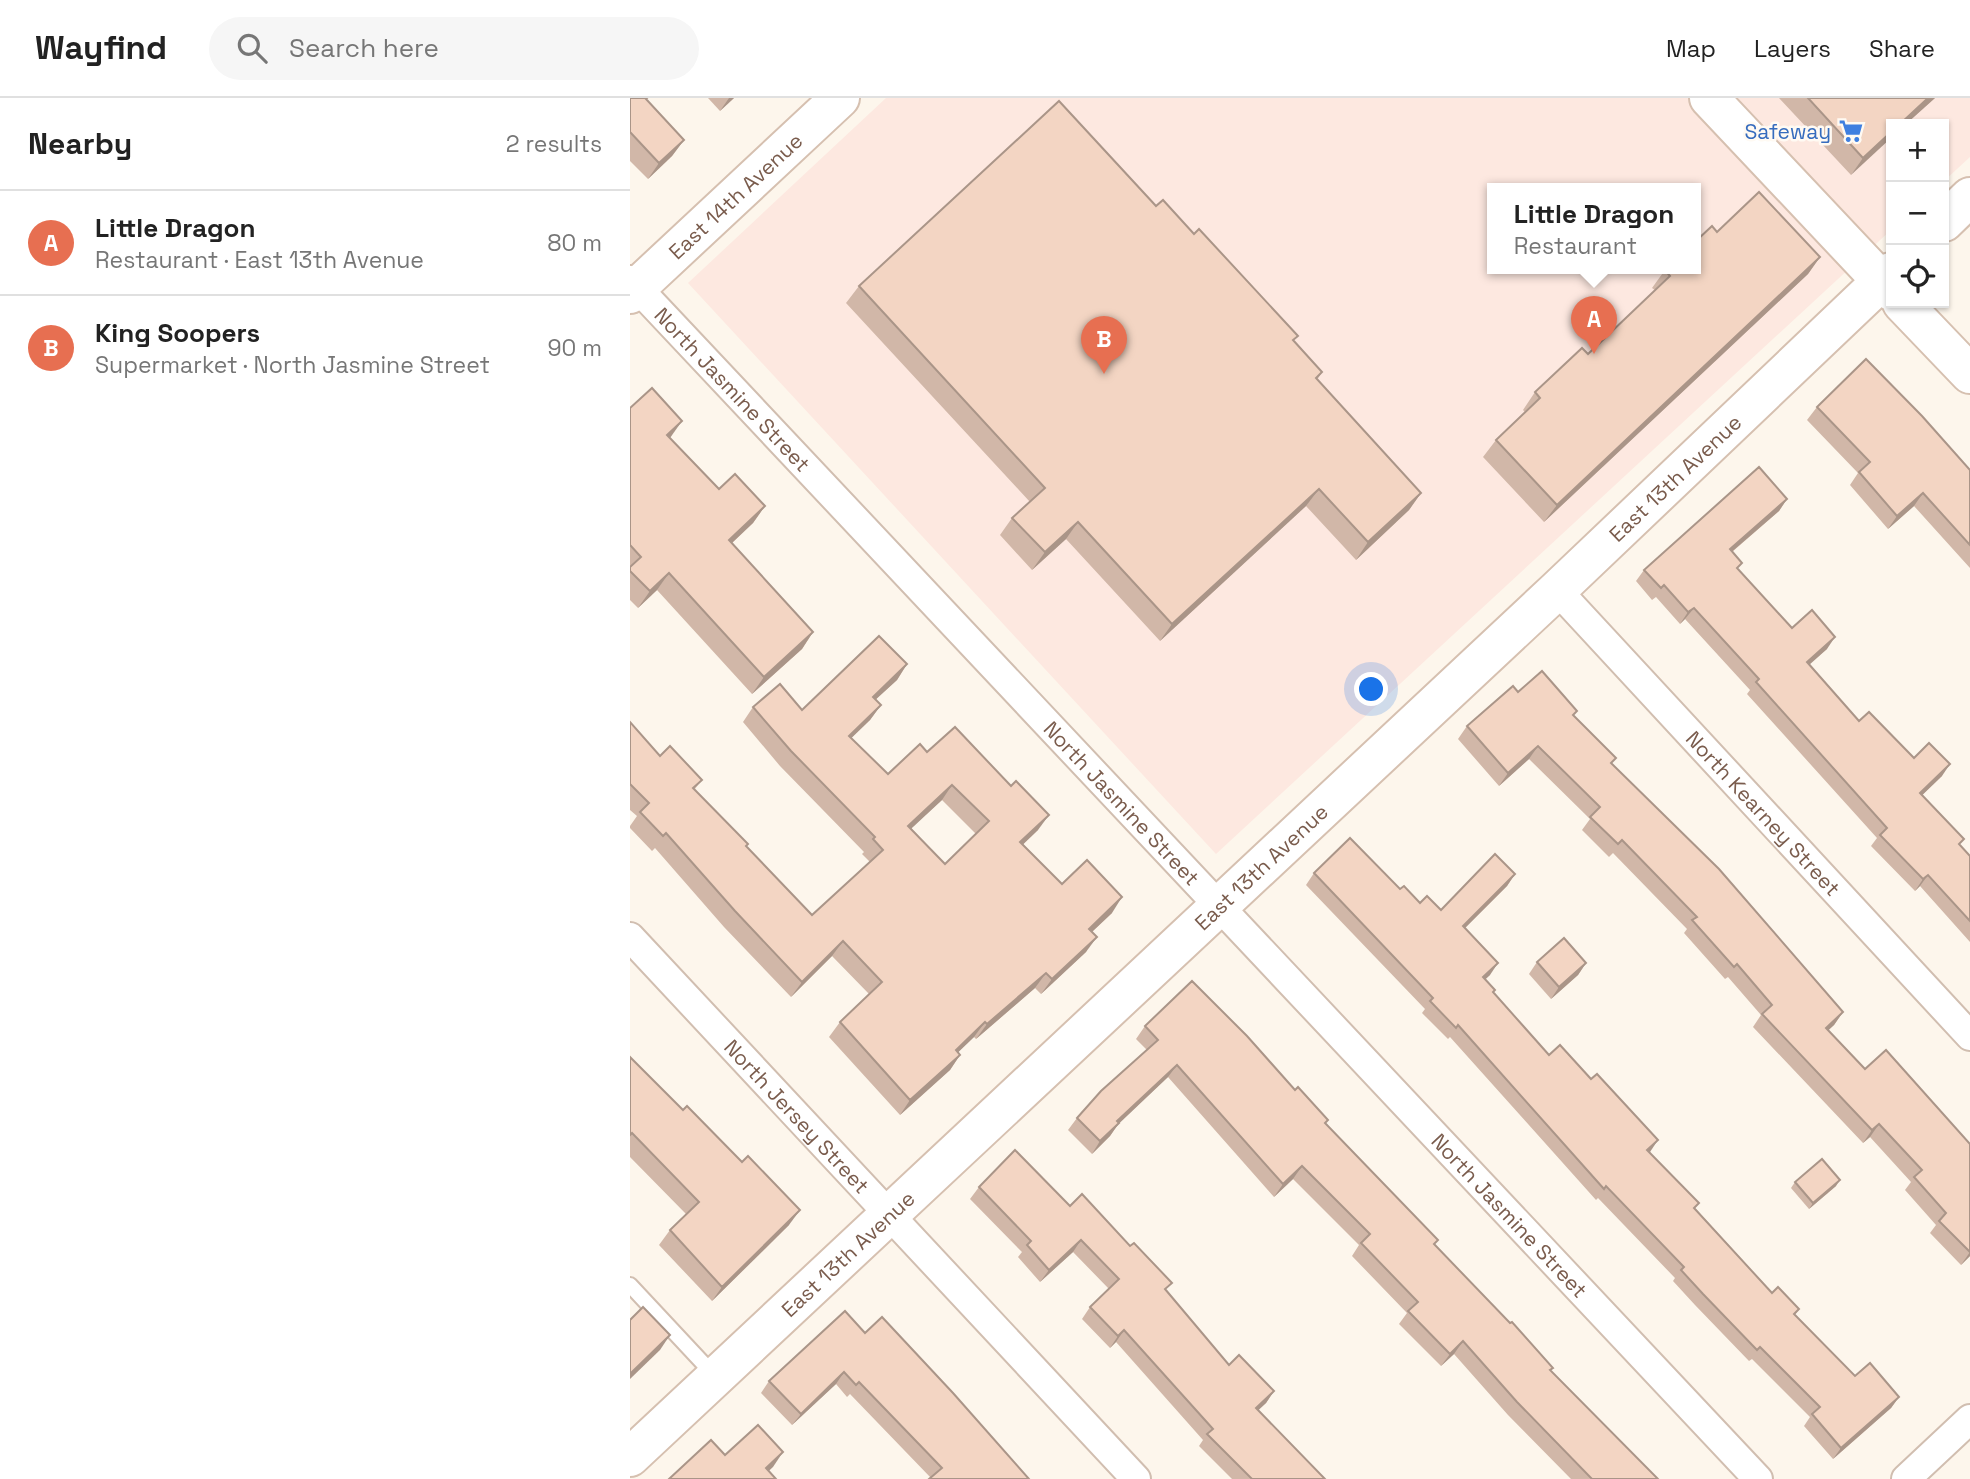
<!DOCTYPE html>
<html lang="en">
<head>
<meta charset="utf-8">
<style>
	body { margin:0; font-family:"Space Grotesk",sans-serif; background:#f6f6f6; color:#222 }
	.controls { position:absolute; right:21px; top:21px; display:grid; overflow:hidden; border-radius:0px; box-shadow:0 2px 5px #0004 }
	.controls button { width:63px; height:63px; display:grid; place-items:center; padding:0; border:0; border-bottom:2px solid #e0e0e0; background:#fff; color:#222; font:35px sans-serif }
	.you { position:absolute; left:742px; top:592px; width:24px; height:24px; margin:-18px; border:5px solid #fff; border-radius:50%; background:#1a73e8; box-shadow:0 0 0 10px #1a73e833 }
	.badge { display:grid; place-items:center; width:46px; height:46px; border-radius:50%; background:#e76f51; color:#fff; font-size:23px; font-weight:700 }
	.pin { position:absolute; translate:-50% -58px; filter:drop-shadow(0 2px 4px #0008) }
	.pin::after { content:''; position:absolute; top:37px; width:24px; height:21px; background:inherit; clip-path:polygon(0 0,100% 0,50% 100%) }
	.popup { position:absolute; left:857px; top:85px; width:214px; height:91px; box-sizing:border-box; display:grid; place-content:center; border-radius:0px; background:#fff; filter:drop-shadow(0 2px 5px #0005); font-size:23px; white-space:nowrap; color:#767676 }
	.popup b { font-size:26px; color:#222 }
	.popup::after { content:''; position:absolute; left:50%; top:100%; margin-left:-14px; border:14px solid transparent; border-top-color:#fff }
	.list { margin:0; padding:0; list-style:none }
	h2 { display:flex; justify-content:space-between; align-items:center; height:91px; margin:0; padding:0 28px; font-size:30px }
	h2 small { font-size:23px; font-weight:400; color:#767676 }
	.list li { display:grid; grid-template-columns:46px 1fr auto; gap:21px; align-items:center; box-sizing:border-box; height:105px; padding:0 28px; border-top:2px solid #e0e0e0 }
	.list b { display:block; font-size:26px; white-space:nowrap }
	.list p { margin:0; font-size:23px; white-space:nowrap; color:#767676 }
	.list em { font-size:23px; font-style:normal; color:#767676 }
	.icon { flex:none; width:38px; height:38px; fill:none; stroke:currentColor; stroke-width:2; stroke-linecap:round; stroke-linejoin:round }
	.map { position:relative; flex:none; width:1340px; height:1381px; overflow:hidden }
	header { display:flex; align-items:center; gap:42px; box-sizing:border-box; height:98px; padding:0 35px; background:#fff; border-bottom:2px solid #e0e0e0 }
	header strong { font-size:33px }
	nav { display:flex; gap:38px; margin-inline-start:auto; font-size:24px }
	.search { width:490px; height:63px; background:#f6f6f6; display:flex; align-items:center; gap:18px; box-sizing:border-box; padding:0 24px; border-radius:38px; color:#767676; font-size:26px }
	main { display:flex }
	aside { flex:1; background:#fff }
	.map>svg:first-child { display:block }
	.commercial { fill:#fde8e0; fill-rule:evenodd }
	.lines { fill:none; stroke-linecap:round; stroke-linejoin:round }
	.lane-casing { stroke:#d1beb0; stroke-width:18 }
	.street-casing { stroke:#d1beb0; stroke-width:32 }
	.secondary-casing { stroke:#d6c0b0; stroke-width:42 }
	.lane { stroke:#fff; stroke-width:14 }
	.street { stroke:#fff; stroke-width:28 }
	.secondary { stroke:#fff; stroke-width:38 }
	.wall { fill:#d1b7a8; fill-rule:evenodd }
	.shaded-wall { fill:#aa9588 }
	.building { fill:#f3d5c3; stroke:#aa9588; stroke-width:2; fill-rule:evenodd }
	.labels { text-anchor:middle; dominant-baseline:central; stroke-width:5; stroke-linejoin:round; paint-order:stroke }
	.shop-label { font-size:21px; fill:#366cbe; stroke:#fffaf3; text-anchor:end }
	.street-label { font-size:21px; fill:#7a5c4d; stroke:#fffaf3 }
</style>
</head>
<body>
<header>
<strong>Wayfind</strong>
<div class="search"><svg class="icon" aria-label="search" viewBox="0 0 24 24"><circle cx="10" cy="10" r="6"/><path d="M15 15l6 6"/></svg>Search here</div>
<nav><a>Map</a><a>Layers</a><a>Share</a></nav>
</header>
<main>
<aside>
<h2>Nearby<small>2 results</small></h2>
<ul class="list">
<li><span class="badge">A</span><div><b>Little Dragon</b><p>Restaurant · East 13th Avenue</p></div><em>80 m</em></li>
<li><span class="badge">B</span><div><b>King Soopers</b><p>Supermarket · North Jasmine Street</p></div><em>90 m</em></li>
</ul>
</aside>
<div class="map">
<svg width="1340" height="1381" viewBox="0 0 1340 1381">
	<rect width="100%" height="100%" fill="#fdf6ec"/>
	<path class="commercial" d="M256,0H1340V59L1314,83V26H1261V132L586,756L58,185ZM862,90H1066V170H862Z"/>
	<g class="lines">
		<g class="lane-casing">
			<path id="lane" d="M0,1187L85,1278"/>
		</g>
		<g class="street-casing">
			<g id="street">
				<path id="s1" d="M0,182L1128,1381"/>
				<path id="s2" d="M927,492L1340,938"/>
				<path id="s3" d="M0,839L506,1381"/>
				<path d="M1276,1381L1340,1321"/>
			</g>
		</g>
		<g class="secondary-casing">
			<g id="secondary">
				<path d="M1079,0L1261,193"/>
				<path d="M1314,124L1340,99"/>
				<path id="s4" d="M0,196L210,0"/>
				<path d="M1272,205L1340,276"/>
				<path id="s5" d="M0,1359L927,492L1261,174"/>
			</g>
		</g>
		<use href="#lane" class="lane"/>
		<use href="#street" class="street"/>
		<use href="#secondary" class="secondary"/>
	</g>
	<g class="wall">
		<path d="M0,0L19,5L54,42L42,58L18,81L0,63Z"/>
		<path d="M78,0H104L90,13Z"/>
		<path d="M1149,0H1305L1276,26H1261L1221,77Z"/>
		<path d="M526,108L664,243L692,274L687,282L791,395L779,412L726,462L676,408L530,543L436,441L402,472L370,437L382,420L400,404L216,205L229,188Z"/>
		<path d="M1087,134L1190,159L1178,176L914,424L853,359L866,342L895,314L893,312L905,294L958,256L1025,192L1022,190L1035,172Z"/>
		<path d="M1187,309L1340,372V470L1284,408L1258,431L1220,387L1228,375L1177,322Z"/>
		<path d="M0,310L40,340L89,391L135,408L123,425L102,445L183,534L172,551L122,596L27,492L8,510L0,502Z"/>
		<path d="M1157,401L1149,413L1102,454L1108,471L1162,530L1197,551L1179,566L1229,623L1312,678L1292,697L1330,747L1340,758V844L1290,788L1285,793L1241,748L1247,740L1117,596L1120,592L1055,521L1050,526L1026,499L1022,502L1006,483L1014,472Z"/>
		<path d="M277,566L267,582L245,602L251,607L240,622L221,640L258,676L297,654L408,732L393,746L432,786L482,815L462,834L456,854L411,896L405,890L346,941L344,939L328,954L330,957L320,972L270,1017L199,939L210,924L239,896L202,858L161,899L94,829L25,750L22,753L0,730V728L7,718L0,712V624L30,658L72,682L64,692L116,749L182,817L240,764L232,756L234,754L150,668L113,624L123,609L172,612ZM312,702L346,736L315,766L281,730Z"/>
		<path d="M888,594L944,618L982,666L1213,914L1204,927L1198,932L1235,971L1340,1046V1158L1331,1167L1300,1135L1306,1127L1275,1092L1281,1084L1240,1039L1233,1045L1123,929L1131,917L1098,879L1095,881L1054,835L1057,831L983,755L979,759L952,732L960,721L899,661L869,688L828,641L837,628Z"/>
		<path d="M684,775L770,791L790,805L811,812L885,776L877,788L835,830L860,877L855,881L865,892L863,894L919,957L1019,1055L1069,1105L1065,1110L1142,1195L1169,1211L1165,1217L1225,1278L1269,1299L1261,1310L1203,1361L1174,1328L1180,1319L1122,1261L1119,1263L1065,1207L1043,1183L1045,1180L968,1100L966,1102L820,939L818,941L792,915L795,911L676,787Z"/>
		<path d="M907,864L956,865L948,877L921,901L899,876Z"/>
		<path d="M515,928L665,992L804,1147L920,1273L1028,1381H941L878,1317L824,1256L811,1268L769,1226L777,1215L722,1158L729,1147L663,1081L644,1099L538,979L489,1025L480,1038L462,1056L438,1032L447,1020L517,952L506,941Z"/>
		<path d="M0,959L159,1127L82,1203L29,1147L40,1132L56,1116L0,1059Z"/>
		<path d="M1165,1084L1206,1088L1179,1111L1161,1090Z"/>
		<path d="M349,1089L440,1108L536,1193L599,1267L644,1293L636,1305L628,1312L695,1381H602L569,1348L573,1342L486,1244L480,1250L452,1221L460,1209L479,1191L443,1154L410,1184L388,1159L392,1154L340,1101Z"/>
		<path d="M235,1235L389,1370L301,1380L220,1296L217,1299L206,1286L162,1327L131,1295L139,1283Z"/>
	</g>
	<g class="shaded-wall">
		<path d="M99,0H104L90,13Z"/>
		<path d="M1298,0H1305L1276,26H1270Z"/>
		<path d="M1261,34V40L1221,77L1233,60Z"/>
		<path d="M54,42L42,58L18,81L29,65Z"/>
		<path d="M1190,159L1178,176L914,424L927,407Z"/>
		<path d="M52,323L40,340L37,337Z"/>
		<path d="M689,391L676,408L530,543L542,526Z"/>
		<path d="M791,395L779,412L726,462L738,444Z"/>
		<path d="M1293,395L1284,408L1258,431L1267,418Z"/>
		<path d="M1157,401L1149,413L1091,463L1100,451Z"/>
		<path d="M135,408L123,425L87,459L99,442Z"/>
		<path d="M448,424L436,441L402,472L415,454Z"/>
		<path d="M39,475L27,492L8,510L20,493Z"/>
		<path d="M1064,510L1055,521L1050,526L1058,514Z"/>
		<path d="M183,534L172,551L122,596L134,579Z"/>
		<path d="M1205,539L1197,551L1169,576L1177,564Z"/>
		<path d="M277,566L267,582L232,614L243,599Z"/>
		<path d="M251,607L240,622L208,653L219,638Z"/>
		<path d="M908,648L899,661L869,688L878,675Z"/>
		<path d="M1320,666L1312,678L1282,707L1290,695Z"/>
		<path d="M322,687L312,702L268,743L278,728Z"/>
		<path d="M419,717L408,732L380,759L390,744Z"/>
		<path d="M885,776L877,788L825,840L833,828Z"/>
		<path d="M1298,777L1290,788L1285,793L1293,781Z"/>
		<path d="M492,799L482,815L449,846L459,831Z"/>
		<path d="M467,839L456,854L411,896L422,881Z"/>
		<path d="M213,843L202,858L161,899L172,884Z"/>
		<path d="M868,865L860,877L845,891L853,879Z"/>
		<path d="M956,865L948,877L921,901L929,889Z"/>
		<path d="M416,875L405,890L346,941L357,926Z"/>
		<path d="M1213,914L1204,927L1187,943L1196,930Z"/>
		<path d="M355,924L344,939L315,967L326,952Z"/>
		<path d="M330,957L320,972L270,1017L280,1002Z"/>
		<path d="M547,967L538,979L478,1036L487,1023Z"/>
		<path d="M489,1025L480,1038L462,1056L470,1043Z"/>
		<path d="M1249,1026L1240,1039L1233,1045L1242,1032Z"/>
		<path d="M1028,1042L1020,1054L1009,1064L1017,1052Z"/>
		<path d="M672,1068L663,1081L644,1099L653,1086Z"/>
		<path d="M1210,1082L1206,1088L1179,1111L1183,1105Z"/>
		<path d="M170,1112L159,1127L82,1203L92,1189Z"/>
		<path d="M451,1142L443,1154L410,1184L419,1172Z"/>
		<path d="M1340,1154V1158L1331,1167Z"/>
		<path d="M494,1232L486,1244L480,1250L488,1238Z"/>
		<path d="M40,1237L30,1252L0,1281V1276Z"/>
		<path d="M833,1243L824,1256L811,1268L820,1256Z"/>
		<path d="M214,1274L206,1286L162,1327L171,1316Z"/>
		<path d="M644,1293L636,1305L618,1322L626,1310Z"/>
		<path d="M1269,1299L1261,1310L1203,1361L1211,1350Z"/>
		<path d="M153,1354L143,1369L130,1381L136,1370Z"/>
	</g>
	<g class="building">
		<path d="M0,0H17L16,1L54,42L29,65L0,34Z"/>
		<path d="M1178,0H1298L1270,26H1261V34L1233,60Z"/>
		<path d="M429,3L526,108L533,102L564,136L569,131L668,238L663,242L692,274L686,280L791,395L738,444L689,391L542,526L448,424L415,454L382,420L415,390L229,188Z"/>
		<path d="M1129,94L1190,159L927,407L866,342L910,300L905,294L952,250L958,256L1040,178L1035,172L1037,170H1066V143L1082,128L1087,134Z"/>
		<path d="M1236,261L1292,318L1340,372V447L1293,395L1267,418L1229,374L1240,364L1187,309Z"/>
		<path d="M22,290L52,323L37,337L89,391L105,376L135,408L99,442L183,534L134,579L39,475L20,493L0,473V469L11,459L0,447V310Z"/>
		<path d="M1129,369L1157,401L1100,451L1112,465L1107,470L1162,530L1182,512L1205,539L1177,564L1229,623L1239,614L1284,660L1299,645L1320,666L1290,695L1334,741L1329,746L1340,758V823L1298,777L1293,781L1250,737L1257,730L1126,584L1129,581L1064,510L1058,514L1034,487L1031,490L1014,472Z"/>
		<path d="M249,538L277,566L243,599L251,607L219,638L258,676L290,646L297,654L325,629L381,688L386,683L419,717L390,744L432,786L457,762L492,799L459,831L467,839L422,881L416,875L357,926L355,924L326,952L330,957L280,1002L210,924L252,884L213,843L172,884L105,813L36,735L33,738L10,714L19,705L0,686V624L30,658L40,648L72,682L63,690L118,746L116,748L182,817L253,752L243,741L245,739L161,653L123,609L150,586L172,612ZM322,687L359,723L315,766L278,728Z"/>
		<path d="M912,573L947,613L943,617L986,660L981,665L1089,771L1213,914L1196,930L1235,971L1256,952L1340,1046V1154L1309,1123L1316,1115L1284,1079L1292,1072L1249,1026L1242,1032L1132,916L1142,907L1107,866L1104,869L1062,822L1067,819L992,742L988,746L960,719L970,709L908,648L878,675L837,628L883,588L888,594Z"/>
		<path d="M720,740L770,791L774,788L790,805L797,798L811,812L865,756L885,776L833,828L868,865L853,879L865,892L863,894L919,957L930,947L961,981L967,976L1028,1042L1017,1052L1069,1105L1064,1110L1142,1195L1148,1189L1169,1211L1164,1216L1225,1278L1240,1265L1269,1299L1211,1350L1182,1316L1190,1309L1130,1249L1127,1252L1073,1196L1051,1172L1054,1169L976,1088L974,1091L828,927L826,930L800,903L803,900L684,775Z"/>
		<path d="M934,840L956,865L929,889L907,864Z"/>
		<path d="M562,883L617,938L665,992L668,989L698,1022L695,1025L808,1142L804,1146L880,1225L882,1224L923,1270L920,1272L1028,1381H962L887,1304L833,1243L820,1256L778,1213L788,1204L731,1145L740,1136L672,1068L653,1086L547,967L487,1023L489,1025L470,1043L447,1020L471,993L528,942L515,928Z"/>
		<path d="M0,959L53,1012L57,1008L112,1064L118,1058L170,1112L92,1189L40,1132L69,1104L2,1035L0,1037Z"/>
		<path d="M385,1052L440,1108L452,1096L500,1148L504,1145L542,1185L535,1191L599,1267L609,1257L644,1293L626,1310L695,1381H622L577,1336L583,1331L494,1232L488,1238L460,1209L489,1181L451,1142L419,1172L397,1147L401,1143L349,1089Z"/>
		<path d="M1192,1061L1210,1082L1183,1105L1165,1084Z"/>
		<path d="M13,1209L40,1237L0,1276V1222Z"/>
		<path d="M215,1213L235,1235L252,1219L323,1295L399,1381H299L312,1370L229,1284L226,1287L214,1274L171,1316L139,1283Z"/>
		<path d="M128,1327L153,1354L136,1370L146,1381H39L81,1342L95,1357Z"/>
	</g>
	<defs>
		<g id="supermarket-bare" transform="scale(1.89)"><path d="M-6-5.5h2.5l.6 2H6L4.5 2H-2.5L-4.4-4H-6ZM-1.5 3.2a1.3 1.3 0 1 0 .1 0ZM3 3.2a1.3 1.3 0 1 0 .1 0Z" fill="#3f7fe0" stroke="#fffaf3" stroke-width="2.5" paint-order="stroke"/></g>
	</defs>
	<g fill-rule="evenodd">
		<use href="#supermarket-bare" x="1221" y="33"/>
	</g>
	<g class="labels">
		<g class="shop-label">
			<text x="1201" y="33">Safeway</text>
		</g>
		<g class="street-label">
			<text stroke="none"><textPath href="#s4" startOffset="144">East 14th Avenue</textPath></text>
			<text stroke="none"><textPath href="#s1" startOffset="150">North Jasmine Street</textPath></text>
			<text stroke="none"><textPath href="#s5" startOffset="1432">East 13th Avenue</textPath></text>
			<text stroke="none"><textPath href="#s1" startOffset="718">North Jasmine Street</textPath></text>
			<text stroke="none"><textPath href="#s2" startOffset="304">North Kearney Street</textPath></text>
			<text stroke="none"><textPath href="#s5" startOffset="864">East 13th Avenue</textPath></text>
			<text stroke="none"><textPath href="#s3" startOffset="245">North Jersey Street</textPath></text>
			<text stroke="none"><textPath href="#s1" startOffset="1284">North Jasmine Street</textPath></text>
			<text stroke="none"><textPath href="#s5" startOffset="298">East 13th Avenue</textPath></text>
		</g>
	</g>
</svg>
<div class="controls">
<button>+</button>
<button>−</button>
<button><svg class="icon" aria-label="locate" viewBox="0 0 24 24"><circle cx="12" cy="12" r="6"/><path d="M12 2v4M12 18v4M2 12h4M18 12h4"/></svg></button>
</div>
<div class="you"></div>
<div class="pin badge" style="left:964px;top:256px">A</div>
<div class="popup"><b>Little Dragon</b>Restaurant</div>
<div class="pin badge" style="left:474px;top:276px">B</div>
</div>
</main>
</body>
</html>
